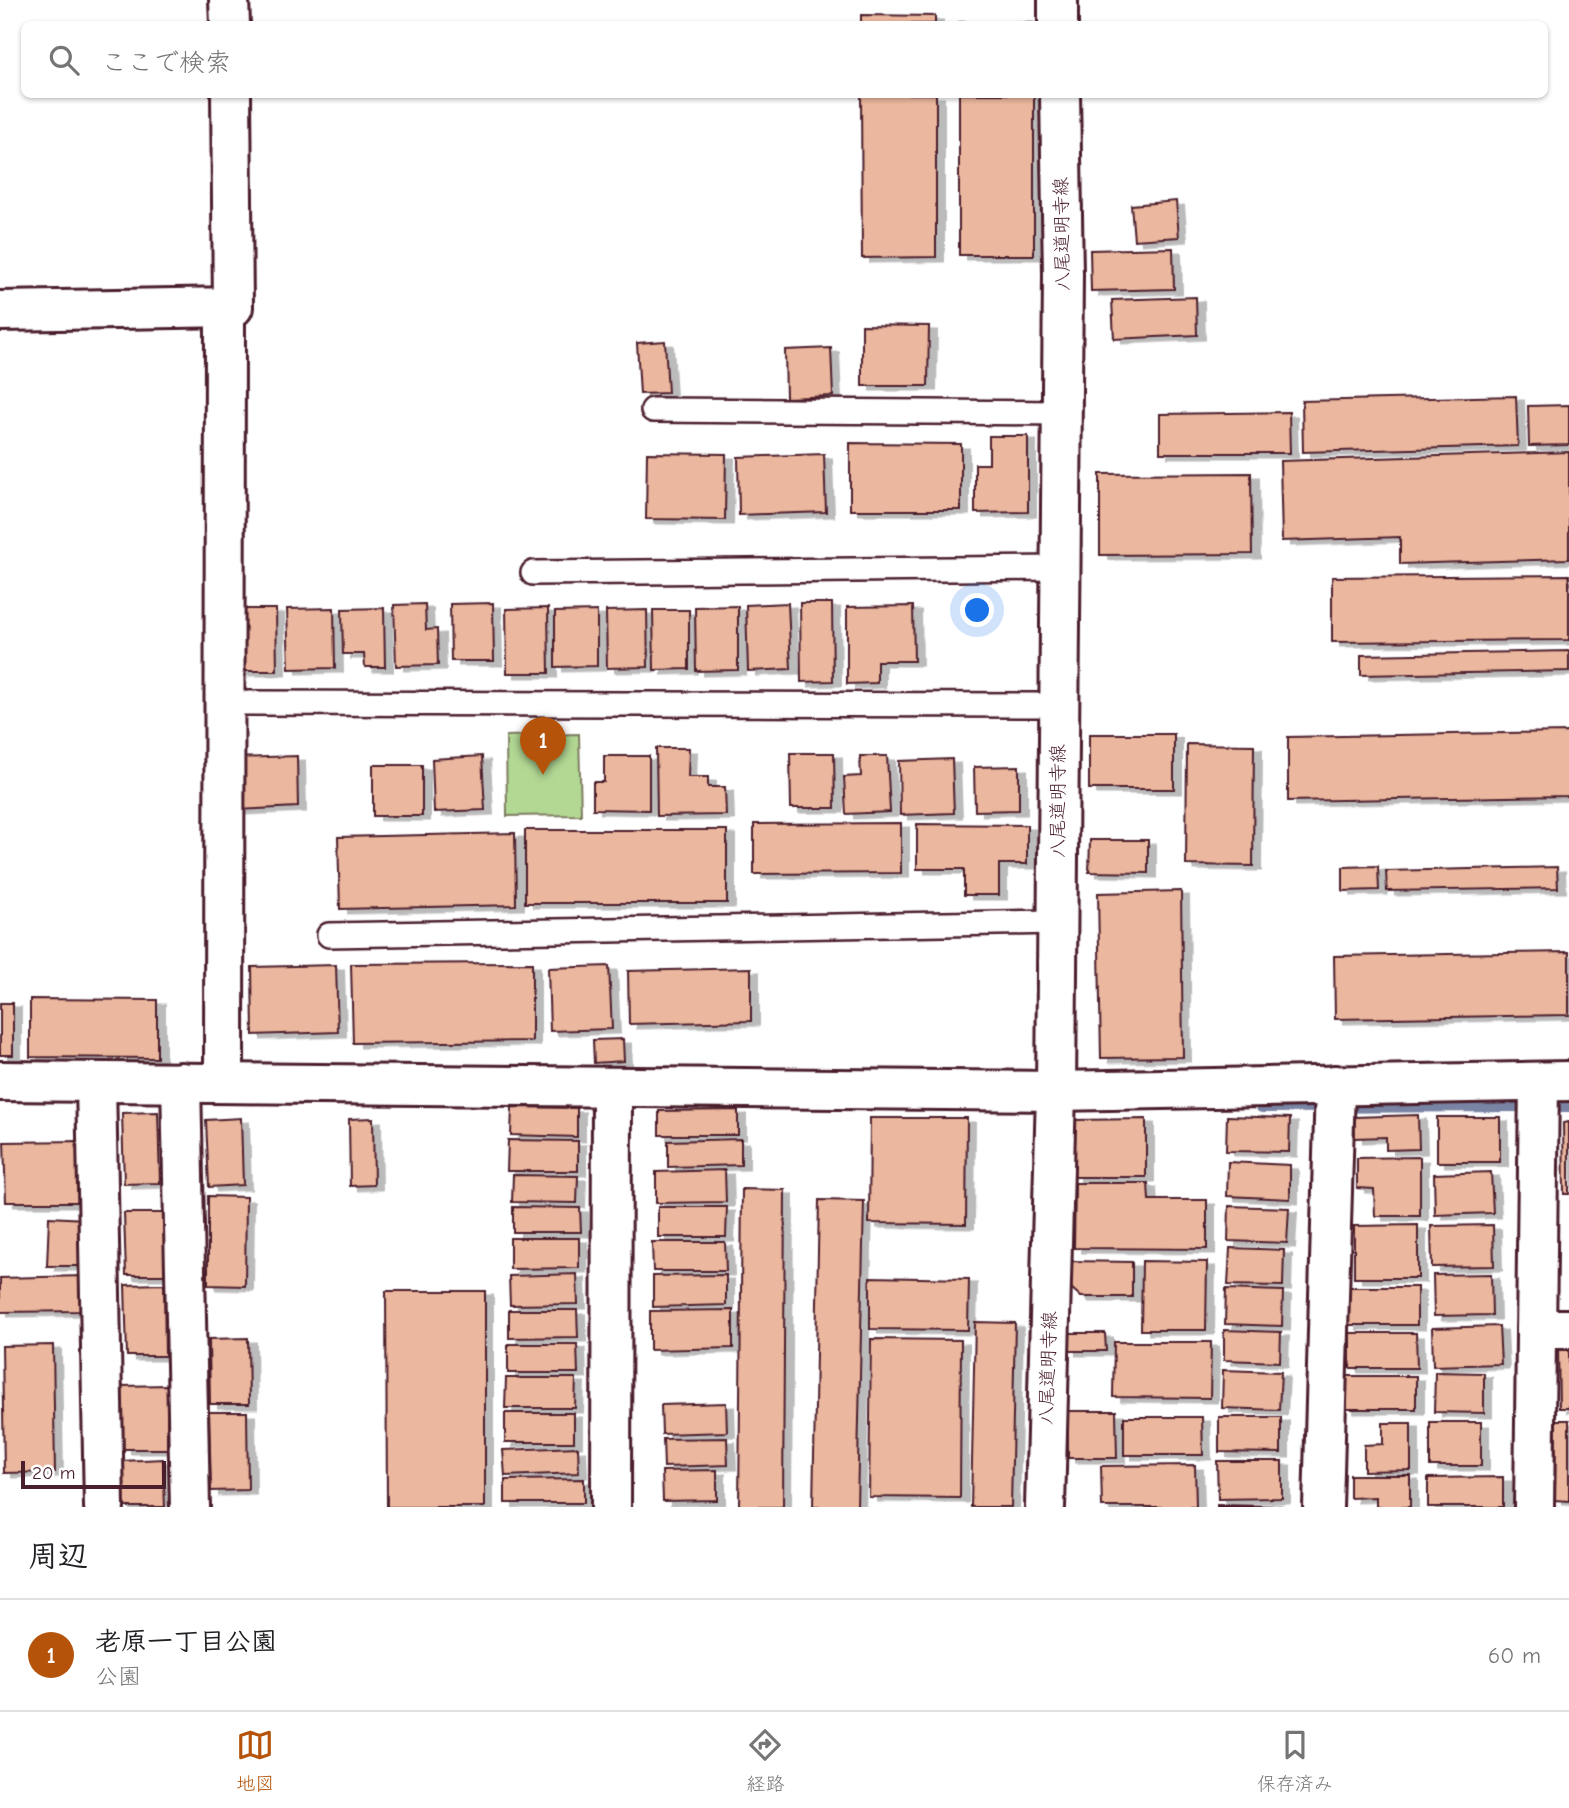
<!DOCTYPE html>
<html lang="ja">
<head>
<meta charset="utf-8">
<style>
	body { margin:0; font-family:"Comic Neue","Klee One",sans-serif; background:#f2f2f2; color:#202124 }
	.scale { position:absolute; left:21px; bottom:18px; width:145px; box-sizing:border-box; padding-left:7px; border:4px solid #4a1f2b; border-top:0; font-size:19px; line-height:24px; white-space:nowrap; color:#4a1f2b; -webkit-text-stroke:5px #fff; paint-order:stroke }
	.you { position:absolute; left:978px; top:611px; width:24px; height:24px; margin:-18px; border:5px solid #fff; border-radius:50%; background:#1a73e8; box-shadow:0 0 0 10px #1a73e833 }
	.badge { display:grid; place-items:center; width:46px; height:46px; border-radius:50%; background:#b45309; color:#fff; font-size:23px; font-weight:700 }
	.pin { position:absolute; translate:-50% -58px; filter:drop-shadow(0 2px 4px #0008) }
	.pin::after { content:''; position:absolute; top:37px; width:24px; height:21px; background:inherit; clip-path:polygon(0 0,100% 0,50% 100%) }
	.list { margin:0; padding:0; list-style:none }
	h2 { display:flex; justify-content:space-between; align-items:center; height:91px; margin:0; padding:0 28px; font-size:30px }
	h2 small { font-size:23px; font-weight:400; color:#757577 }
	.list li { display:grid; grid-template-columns:46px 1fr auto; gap:21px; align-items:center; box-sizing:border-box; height:112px; padding:0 28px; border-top:2px solid #e0e0e0 }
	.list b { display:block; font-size:26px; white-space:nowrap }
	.list p { margin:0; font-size:23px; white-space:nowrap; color:#757577 }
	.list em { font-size:23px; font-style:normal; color:#757577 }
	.icon { flex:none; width:38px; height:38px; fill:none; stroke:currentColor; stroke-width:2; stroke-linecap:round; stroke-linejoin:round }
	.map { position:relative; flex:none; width:1569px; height:1507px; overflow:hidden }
	.search { position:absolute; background:#fff; box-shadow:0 2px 5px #0004; left:21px; right:21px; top:21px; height:77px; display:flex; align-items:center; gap:18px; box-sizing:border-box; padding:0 24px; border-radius:10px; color:#757577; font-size:26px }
	.sheet { height:203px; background:#fff }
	nav { display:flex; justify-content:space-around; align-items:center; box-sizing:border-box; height:98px; border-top:2px solid #e0e0e0; background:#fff; font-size:19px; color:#757577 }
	nav a { display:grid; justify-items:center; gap:4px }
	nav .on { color:#b45309 }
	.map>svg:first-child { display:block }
	.green { fill:#b2d894; stroke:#7e7c60; stroke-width:2 }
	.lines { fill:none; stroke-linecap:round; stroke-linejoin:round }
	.stream { stroke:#7983a3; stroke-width:14 }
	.building { fill:#ebb79e; stroke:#4a1f2b; stroke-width:2; filter:url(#shadow) }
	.lane-casing { stroke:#4a1f2b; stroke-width:28 }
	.street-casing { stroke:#4a1f2b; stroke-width:44 }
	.secondary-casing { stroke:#4a1f2b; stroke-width:44 }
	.lane { stroke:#fff; stroke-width:23 }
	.street { stroke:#fff; stroke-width:38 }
	.secondary { stroke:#fff; stroke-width:38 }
	.labels { text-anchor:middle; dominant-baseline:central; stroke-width:5; stroke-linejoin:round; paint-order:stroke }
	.street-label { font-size:19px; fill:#4a1f2b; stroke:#fff }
</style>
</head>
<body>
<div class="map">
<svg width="1569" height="1507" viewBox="0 0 1569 1507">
	<defs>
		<filter id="shadow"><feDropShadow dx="8" dy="4.5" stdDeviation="0" flood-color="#0004"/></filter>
	</defs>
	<rect width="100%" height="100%" fill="#fff"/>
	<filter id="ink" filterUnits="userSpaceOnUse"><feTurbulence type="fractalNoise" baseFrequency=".0143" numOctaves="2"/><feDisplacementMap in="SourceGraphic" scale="14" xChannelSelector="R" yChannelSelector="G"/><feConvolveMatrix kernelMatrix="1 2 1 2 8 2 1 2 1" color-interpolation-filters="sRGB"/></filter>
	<g filter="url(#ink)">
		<path class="green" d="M579,734L581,815L507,816L506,736Z"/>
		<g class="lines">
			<path class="stream" d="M1262,1106L1569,1105"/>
		</g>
		<g class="building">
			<path d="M861,15L935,16V24H861Z"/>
			<path d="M959,22L1034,23V24H959Z"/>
			<path d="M861,94H936V257L862,258Z"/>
			<rect x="959" y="94" width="75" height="161"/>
			<path d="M1176,201L1179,237L1134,240L1131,205Z"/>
			<path d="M1173,248L1174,289L1091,291L1090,250Z"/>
			<path d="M1196,297L1197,335L1114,339L1112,300Z"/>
			<path d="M862,325L929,326L928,386H862Z"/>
			<path d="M665,341L668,393L640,394L637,343Z"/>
			<path d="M831,348L833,396L786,398L785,350Z"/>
			<path d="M1516,396L1518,446L1303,452L1302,401Z"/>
			<path d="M1569,405V445L1529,446L1528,406Z"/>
			<path d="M1289,412L1290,453H1160V414Z"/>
			<path d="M989,436H1028V512L975,513V464H989Z"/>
			<path d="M850,443L961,444V510H850Z"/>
			<path d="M1569,452V559L1400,564V537L1282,541L1280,461Z"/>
			<path d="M647,453L726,454L725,520L646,519Z"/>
			<path d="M824,454L826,512L739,515L738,457Z"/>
			<path d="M1251,473L1252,554L1100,555V474Z"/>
			<path d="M1569,575V640L1332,642V577Z"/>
			<path d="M493,603L494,661H451L450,604Z"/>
			<path d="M788,603L791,669L748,671L746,605Z"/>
			<path d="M800,603H832L833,681L801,682Z"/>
			<path d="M425,604L426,630L437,629L438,665L396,666L394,605Z"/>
			<path d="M738,606V670L696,671L695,607Z"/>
			<path d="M913,606L914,661H877V683L847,684V607Z"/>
			<path d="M334,608L335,668L289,669L287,609Z"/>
			<path d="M384,608L385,667H365L364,654H343L342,609Z"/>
			<path d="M548,608L549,673H507L506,609Z"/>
			<path d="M234,609H276L277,671H234Z"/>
			<path d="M647,610L648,667L607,668L606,611Z"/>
			<path d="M653,610H689V669L654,670Z"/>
			<path d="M597,611V666L555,667V612Z"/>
			<path d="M1569,651V671L1361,675V655Z"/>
			<path d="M1569,732V796L1288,801V737Z"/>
			<rect x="1089" y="734" width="85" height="55"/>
			<path d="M1187,744L1254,745L1253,866L1186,865Z"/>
			<path d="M656,748H689L688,777H708V787H725L726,815L657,816Z"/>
			<path d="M790,753H834L835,808H791Z"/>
			<path d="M297,756L298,807L236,810L234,758Z"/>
			<path d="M482,756L485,810L434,812L432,759Z"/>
			<path d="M604,756H649V810L593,809V782H604Z"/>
			<path d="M860,756H887L890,812L846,814L844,777L861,776Z"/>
			<path d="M952,759L954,813L900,815L899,761Z"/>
			<rect x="373" y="765" width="49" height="51"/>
			<path d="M1019,766V810L975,811L974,767Z"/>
			<path d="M901,823V873L754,874V824Z"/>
			<path d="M917,824L1027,825V864H999V895H964V869H917Z"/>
			<rect x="525" y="830" width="202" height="73"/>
			<path d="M515,833L516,905L340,909L338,837Z"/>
			<path d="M1090,840H1148V873L1089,872Z"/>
			<path d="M1378,866L1379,890L1343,891V867Z"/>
			<path d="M1557,867L1558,888L1387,891L1386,871Z"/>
			<path d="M1181,891L1183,1057L1101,1058L1098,893Z"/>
			<path d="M1569,952V1015L1335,1019L1334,956Z"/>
			<path d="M532,963V1041L353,1043L351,964Z"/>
			<path d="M336,965L338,1032L253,1035L252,967Z"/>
			<path d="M609,966L612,1029L550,1031L548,968Z"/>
			<path d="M751,968V1021L629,1024L628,971Z"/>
			<path d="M30,999L157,1000V1058L30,1057Z"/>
			<rect x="0" y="1003" width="13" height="52"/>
			<path d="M623,1039L624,1061L594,1063L593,1040Z"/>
			<path d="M512,1107L577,1108V1137L511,1135Z"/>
			<path d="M738,1110V1135H659V1111Z"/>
			<path d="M158,1112L160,1183L124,1184L122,1113Z"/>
			<path d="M1418,1115L1419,1149L1386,1150V1137L1355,1138L1354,1117Z"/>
			<path d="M1227,1116L1290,1118L1289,1152L1226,1151Z"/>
			<rect x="1437" y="1117" width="63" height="45"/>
			<path d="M241,1118L243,1185L209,1187L206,1120Z"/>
			<path d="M373,1118L374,1185L350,1186L349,1119Z"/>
			<path d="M870,1118H967L966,1224L869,1223Z"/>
			<path d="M1146,1119V1177H1073V1120Z"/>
			<path d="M1569,1122V1194H1564L1563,1123Z"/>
			<path d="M741,1139V1165L668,1167V1141Z"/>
			<path d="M508,1140L578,1141V1171H507Z"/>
			<path d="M83,1141L84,1202H6L4,1142Z"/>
			<path d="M1420,1157V1216H1375L1374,1189L1357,1188V1158Z"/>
			<path d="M1228,1162L1290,1165V1199L1227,1196Z"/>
			<path d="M725,1170L726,1202L656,1203V1172Z"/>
			<path d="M1491,1172L1493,1213L1435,1215L1434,1174Z"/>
			<path d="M513,1175L578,1176L577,1203L512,1202Z"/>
			<path d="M1075,1183H1148L1149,1200H1207V1249L1074,1248Z"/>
			<path d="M742,1189L785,1190L783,1507H739Z"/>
			<path d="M208,1196L246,1197L245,1286L208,1285Z"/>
			<path d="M819,1200L864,1201L857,1507H813Z"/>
			<path d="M1229,1206L1289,1208L1287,1243L1228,1241Z"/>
			<path d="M513,1207L580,1208L581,1232H513Z"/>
			<path d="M658,1207H727L726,1237H658Z"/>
			<path d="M124,1213H163L165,1275H126Z"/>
			<path d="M49,1217L85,1219L84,1266H47Z"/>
			<path d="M1418,1225V1278H1354V1226Z"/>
			<path d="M1493,1225L1494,1266L1432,1267L1431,1226Z"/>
			<path d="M510,1238H579V1268L510,1269Z"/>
			<path d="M652,1242H725L726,1271H653Z"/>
			<path d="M1230,1248L1284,1250L1283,1286L1228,1285Z"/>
			<path d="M1069,1261L1132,1262V1297H1081L1069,1286Z"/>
			<path d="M1142,1261L1207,1262L1206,1330H1141Z"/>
			<path d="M577,1274L578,1304L510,1305L509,1276Z"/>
			<path d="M1491,1274L1492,1315L1434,1316L1433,1275Z"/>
			<path d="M726,1275V1305L653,1307V1276Z"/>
			<path d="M84,1276L85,1311L0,1312V1278Z"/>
			<path d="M870,1277L969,1279L968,1330L870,1329Z"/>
			<path d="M164,1284L165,1356H127L125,1285Z"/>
			<rect x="1349" y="1287" width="68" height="38"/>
			<path d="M1226,1289L1283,1291L1282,1326L1225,1324Z"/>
			<path d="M386,1291H485V1507H387Z"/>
			<path d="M509,1310H577L578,1337L509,1338Z"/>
			<path d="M733,1310V1348L650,1350V1311Z"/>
			<path d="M975,1322L1015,1323L1011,1507H971Z"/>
			<path d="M1499,1326L1501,1364L1433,1366L1432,1328Z"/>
			<path d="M1224,1330L1281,1332L1280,1362L1224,1360Z"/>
			<path d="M1067,1333H1105L1106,1351H1068Z"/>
			<path d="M1350,1333H1416L1417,1368H1350Z"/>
			<path d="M248,1338L249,1404H210L209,1339Z"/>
			<path d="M871,1339L961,1340L960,1498L869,1497Z"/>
			<path d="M1114,1342H1211L1210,1398L1113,1397Z"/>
			<path d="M508,1344H577L578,1373H508Z"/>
			<path d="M53,1345L55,1472L4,1473L2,1346Z"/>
			<path d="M1558,1345H1569V1408H1559Z"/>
			<path d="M1223,1370L1281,1372L1279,1410L1222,1408Z"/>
			<path d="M1435,1372L1484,1373V1413L1434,1412Z"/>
			<rect x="1346" y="1376" width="70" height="33"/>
			<path d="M506,1378H576L575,1408H505Z"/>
			<path d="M167,1385V1449H123L122,1386Z"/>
			<path d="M726,1403L727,1432L662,1434L661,1405Z"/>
			<path d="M1068,1411H1116L1117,1458H1068Z"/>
			<path d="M209,1412H247L248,1490L211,1491Z"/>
			<rect x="505" y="1413" width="69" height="29"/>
			<path d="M1124,1417H1202L1203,1455H1124Z"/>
			<path d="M1219,1417H1281V1453L1219,1452Z"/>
			<path d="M1556,1420H1569V1501L1555,1500Z"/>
			<rect x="1430" y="1422" width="51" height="44"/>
			<path d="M1383,1423H1411V1470L1364,1471V1445L1383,1444Z"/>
			<path d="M727,1438L728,1465L664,1467L663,1439Z"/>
			<path d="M578,1447L579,1473L505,1476L503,1450Z"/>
			<path d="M163,1459L165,1507H123L122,1461Z"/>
			<path d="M1217,1461H1282V1498L1218,1499Z"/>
			<path d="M1195,1465L1196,1507H1102L1101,1466Z"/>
			<path d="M717,1470V1500L663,1501L662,1471Z"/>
			<path d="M1350,1475H1410V1507H1376V1497L1350,1498Z"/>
			<path d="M1503,1477V1507H1428V1478Z"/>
			<path d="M584,1479V1503H505V1480Z"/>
			<path d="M1217,1505L1281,1506V1507H1217Z"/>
		</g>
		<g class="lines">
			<g class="lane-casing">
				<g id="lane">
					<path d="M653,410L1061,413"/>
					<path d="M533,573L1060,568"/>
					<path d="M224,703L1059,705"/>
					<path d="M329,935L1057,922"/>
				</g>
			</g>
			<g class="street-casing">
				<g id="street">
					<path d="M229,0L230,24"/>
					<path d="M0,311L233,307L231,94"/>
					<path d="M0,1081L1056,1091"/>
					<path d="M96,1082L104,1507"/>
					<path d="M181,1082L190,1507"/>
					<path d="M224,1083L225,307"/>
					<path d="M1536,1329H1569"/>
					<path d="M611,1507L612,1087"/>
					<path d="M1323,1507L1335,1085"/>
					<path d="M1534,1507L1539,1082"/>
				</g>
			</g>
			<g class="secondary-casing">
				<g id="secondary">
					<path d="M1058,0V24"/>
					<path d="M1056,1091L1569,1081"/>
					<path d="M1045,1507L1056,1091L1063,275L1060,94"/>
				</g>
			</g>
			<use href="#lane" class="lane"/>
			<use href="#street" class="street"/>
			<use href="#secondary" class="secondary"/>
		</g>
	</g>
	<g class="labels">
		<g class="street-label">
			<text transform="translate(1062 234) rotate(-91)">八尾道明寺線</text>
			<text transform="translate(1058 801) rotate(-90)">八尾道明寺線</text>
			<text transform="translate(1048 1368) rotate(-88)">八尾道明寺線</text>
		</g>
	</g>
</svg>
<div class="scale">20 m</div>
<div class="you"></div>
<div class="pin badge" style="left:543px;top:775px">1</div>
<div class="search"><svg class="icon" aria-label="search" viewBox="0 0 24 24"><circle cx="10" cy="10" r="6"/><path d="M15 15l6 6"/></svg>ここで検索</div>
</div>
<section class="sheet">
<h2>周辺<small></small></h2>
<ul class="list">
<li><span class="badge">1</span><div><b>老原一丁目公園</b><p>公園</p></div><em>60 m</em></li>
</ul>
</section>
<nav>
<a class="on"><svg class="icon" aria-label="map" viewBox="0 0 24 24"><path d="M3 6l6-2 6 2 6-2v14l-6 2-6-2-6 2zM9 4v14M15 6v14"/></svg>地図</a>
<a><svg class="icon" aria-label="directions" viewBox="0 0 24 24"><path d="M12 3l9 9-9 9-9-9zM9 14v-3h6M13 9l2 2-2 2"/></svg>経路</a>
<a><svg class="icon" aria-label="saved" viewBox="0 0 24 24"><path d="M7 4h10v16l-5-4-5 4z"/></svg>保存済み</a>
</nav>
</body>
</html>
